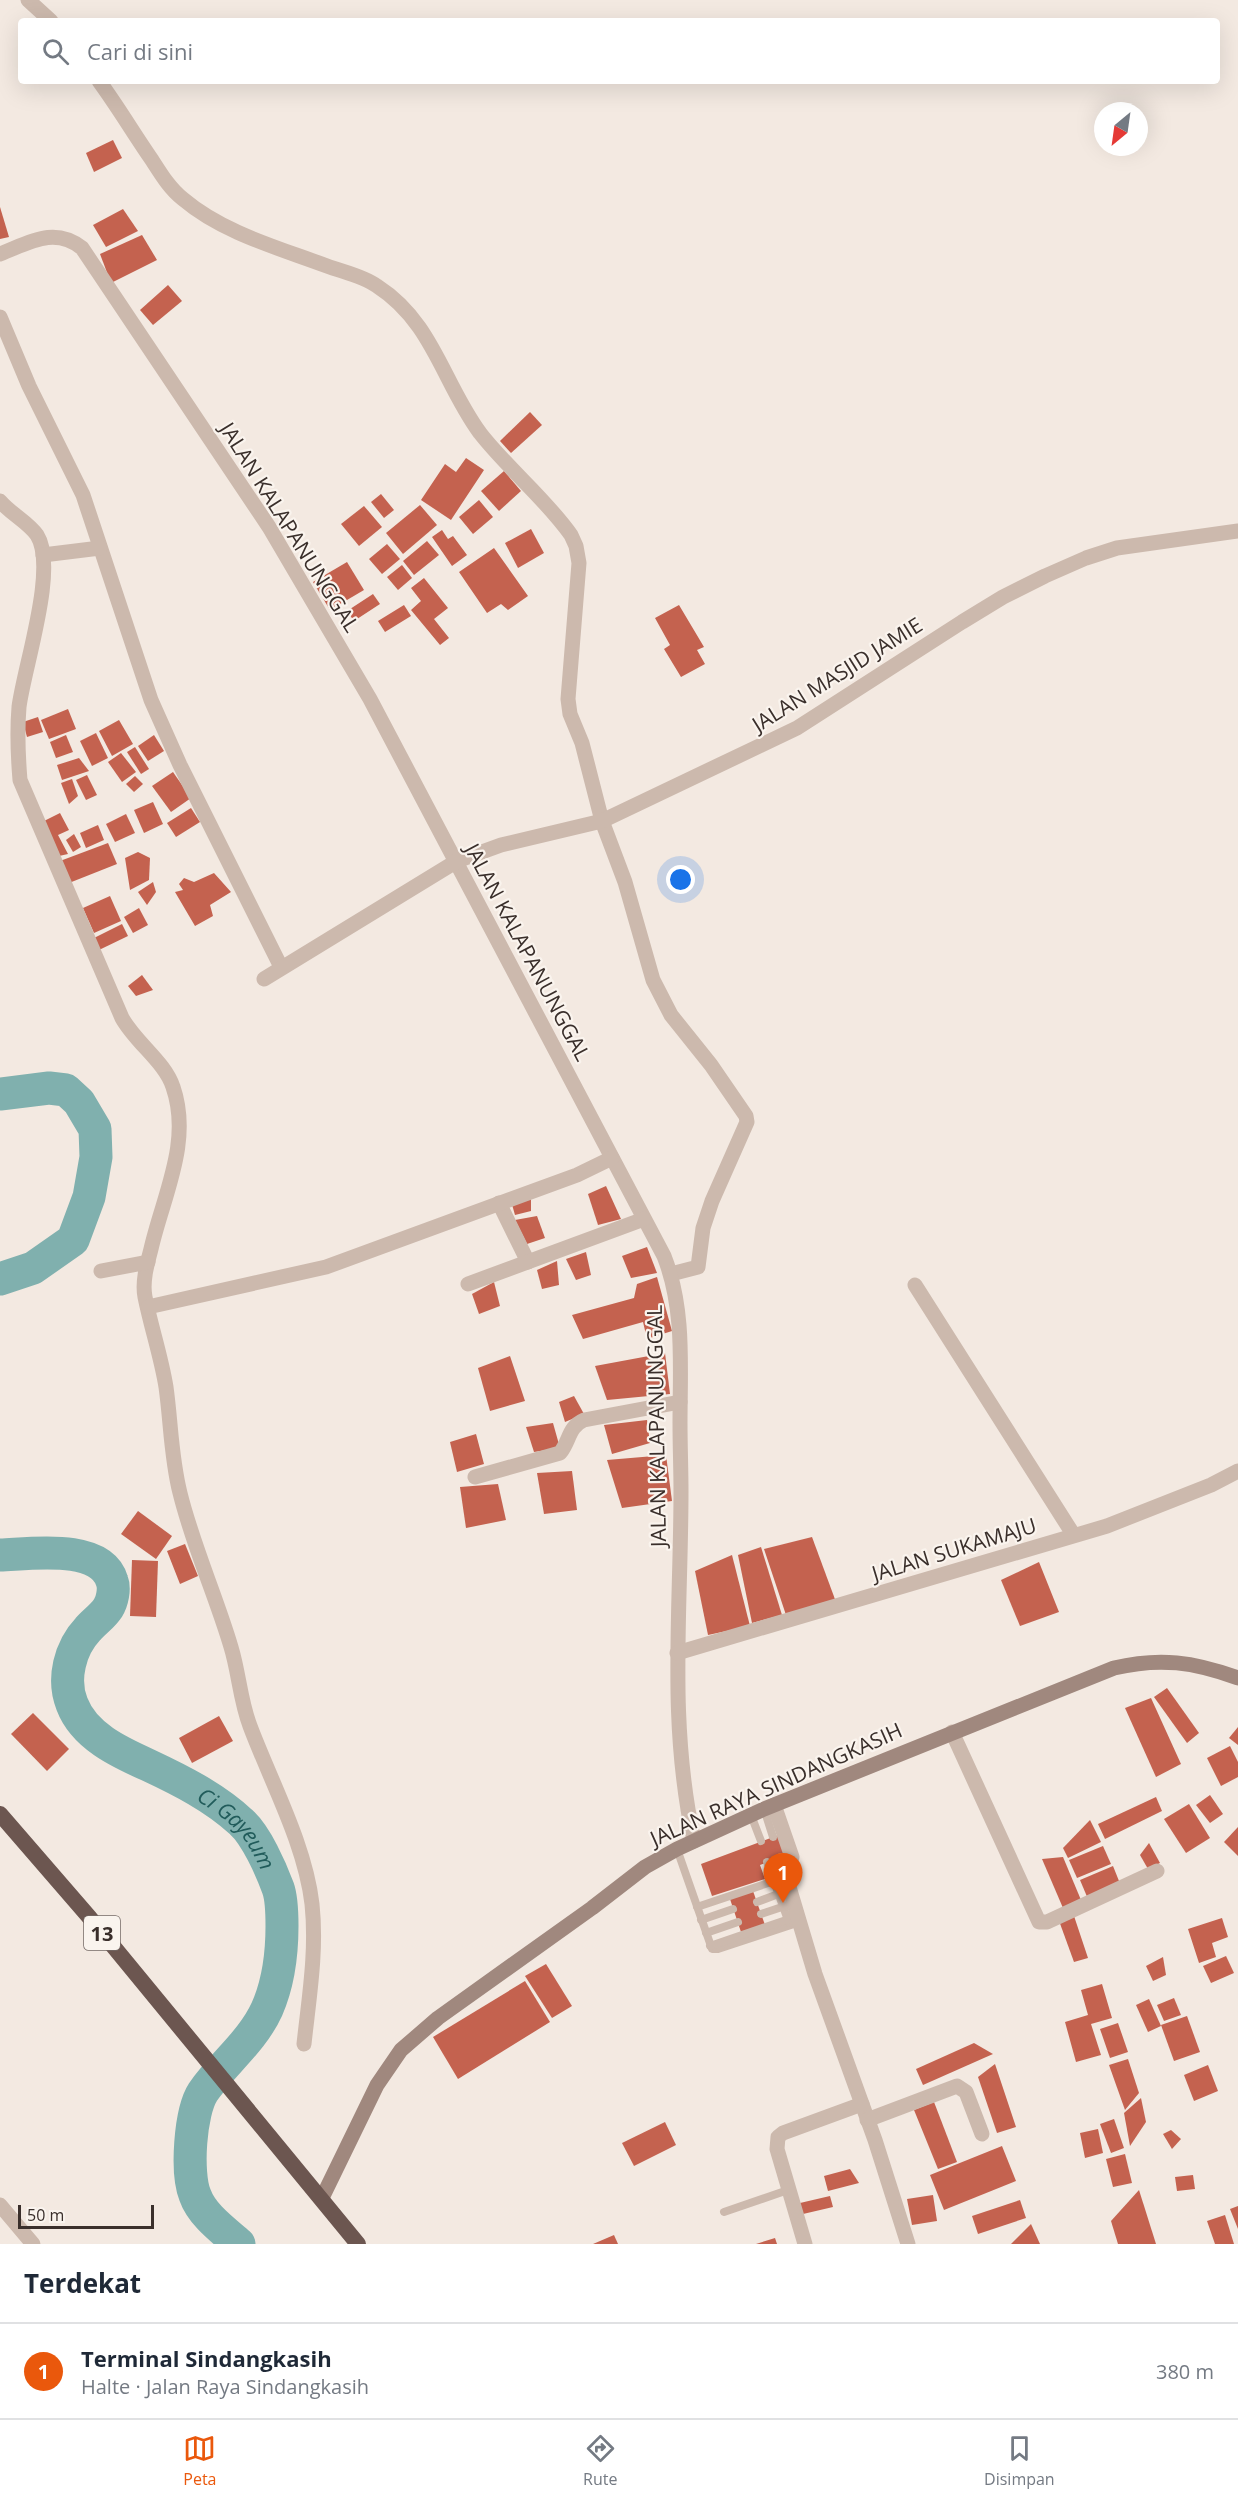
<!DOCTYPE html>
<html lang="id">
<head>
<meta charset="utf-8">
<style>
	body { margin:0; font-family:"Open Sans",sans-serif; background:#f6f6f7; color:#1f2937 }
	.compass { position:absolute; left:1094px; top:102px; width:54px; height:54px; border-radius:50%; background:#fff; box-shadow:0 6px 24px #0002; rotate:209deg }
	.scale { position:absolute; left:18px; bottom:15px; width:136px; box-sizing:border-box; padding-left:6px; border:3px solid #3a2f2b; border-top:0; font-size:16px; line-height:21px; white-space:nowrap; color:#3a2f2b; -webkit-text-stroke:4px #faf4ee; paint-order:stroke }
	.you { position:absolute; left:681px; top:880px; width:21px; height:21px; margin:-15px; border:4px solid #fff; border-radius:50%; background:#1a73e8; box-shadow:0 0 0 9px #1a73e833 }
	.badge { display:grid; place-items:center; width:39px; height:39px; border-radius:50%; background:#ea580c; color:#fff; font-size:20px; font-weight:700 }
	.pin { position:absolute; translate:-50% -50px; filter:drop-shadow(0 2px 3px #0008) }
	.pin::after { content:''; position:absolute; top:32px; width:21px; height:18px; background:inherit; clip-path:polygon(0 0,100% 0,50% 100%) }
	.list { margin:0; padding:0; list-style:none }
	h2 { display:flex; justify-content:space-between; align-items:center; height:78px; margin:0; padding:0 24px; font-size:26px }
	h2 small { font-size:20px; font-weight:400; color:#747a83 }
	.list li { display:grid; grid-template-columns:39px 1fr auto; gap:18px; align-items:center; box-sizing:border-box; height:96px; padding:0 24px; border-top:2px solid #e0e1e3 }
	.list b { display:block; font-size:22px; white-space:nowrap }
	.list p { margin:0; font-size:20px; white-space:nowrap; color:#747a83 }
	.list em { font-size:20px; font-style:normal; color:#747a83 }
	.icon { flex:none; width:33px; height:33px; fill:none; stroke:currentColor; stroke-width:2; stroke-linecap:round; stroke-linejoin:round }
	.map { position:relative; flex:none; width:1238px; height:2244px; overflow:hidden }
	.search { position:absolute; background:#fff; box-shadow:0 6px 24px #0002; left:18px; right:18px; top:18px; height:66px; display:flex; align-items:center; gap:15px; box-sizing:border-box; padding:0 21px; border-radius:6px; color:#747a83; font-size:22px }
	.sheet { height:174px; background:#fff }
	nav { display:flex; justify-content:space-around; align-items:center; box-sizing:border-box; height:84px; border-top:2px solid #e0e1e3; background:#fff; font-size:16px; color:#747a83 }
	nav a { display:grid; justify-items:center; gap:3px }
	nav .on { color:#ea580c }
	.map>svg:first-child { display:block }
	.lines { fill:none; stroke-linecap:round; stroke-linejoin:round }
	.river { stroke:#80b0ae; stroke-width:33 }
	.building { fill:#c4624f }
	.service { stroke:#ccb9ad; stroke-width:8 }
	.minor { stroke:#ccb9ad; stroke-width:15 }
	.secondary { stroke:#a0887e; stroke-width:15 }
	.trunk { stroke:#6c5650; stroke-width:16 }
	.labels { text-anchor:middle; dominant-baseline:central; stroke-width:4.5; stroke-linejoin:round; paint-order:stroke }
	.shield { fill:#faf4ee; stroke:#746a66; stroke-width:1.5 }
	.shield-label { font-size:20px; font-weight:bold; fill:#3a2f2b }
	.street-label { font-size:21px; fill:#3a2f2b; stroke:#faf4ee }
	.water-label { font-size:22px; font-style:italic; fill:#215c5b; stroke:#faf4ee }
</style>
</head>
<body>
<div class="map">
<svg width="1238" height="2244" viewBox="0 0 1238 2244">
	<rect width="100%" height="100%" fill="#f3e9e1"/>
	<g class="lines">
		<g class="river">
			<path d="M0,1094L49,1088L66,1090L79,1102L95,1129L96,1157L89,1197L73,1240L33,1268L0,1279"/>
			<path id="s1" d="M0,1555C30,1554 101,1543 112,1581C115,1589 112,1602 108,1608C103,1616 94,1622 88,1629C70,1648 62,1679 72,1704C84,1736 119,1752 148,1765C180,1780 214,1797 241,1822C256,1835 271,1869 278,1888C282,1899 282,1914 282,1926C282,1953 278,1984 267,2009C252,2042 223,2063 203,2092C190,2112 186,2173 195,2195C202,2215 223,2230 239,2244"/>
		</g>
	</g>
	<g class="building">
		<path d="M113,140L122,158L94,172L86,153Z"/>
		<path d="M0,207L9,237L0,239Z"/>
		<path d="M123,209L138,231L106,247L93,225Z"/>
		<path d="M142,235L157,260L111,283L100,254Z"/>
		<path d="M168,285L182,301L153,325L140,310Z"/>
		<path d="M530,412L542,425L511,453L500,441Z"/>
		<path d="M466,458L484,470L451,520L421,500L445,464L456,472Z"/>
		<path d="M504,471L521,491L499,511L481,491Z"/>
		<path d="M381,494L394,510L384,518L371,502Z"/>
		<path d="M479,500L493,517L473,534L459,517Z"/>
		<path d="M420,505L437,525L403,554L386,533Z"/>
		<path d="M364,506L382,527L359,546L341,524Z"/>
		<path d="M531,529L544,553L518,568L505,543Z"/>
		<path d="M442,530L448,539L453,536L467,555L452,566L432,537Z"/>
		<path d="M427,541L439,555L414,575L403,561Z"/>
		<path d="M387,544L400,559L382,574L369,559Z"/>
		<path d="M494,548L528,596L508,610L501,604L487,613L459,572Z"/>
		<path d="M347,562L364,590L330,610L313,582Z"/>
		<path d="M402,565L412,578L398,590L387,577Z"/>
		<path d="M424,578L448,608L434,619L449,638L440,645L411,610L421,601L411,588Z"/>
		<path d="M373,594L380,604L354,621L347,611Z"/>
		<path d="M404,605L411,616L385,632L378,621Z"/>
		<path d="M679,605L704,647L697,650L705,664L681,677L664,649L670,645L655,618Z"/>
		<path d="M68,709L76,729L49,739L41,720Z"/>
		<path d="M38,717L43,732L27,737L23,722Z"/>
		<path d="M119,720L133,744L112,756L99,731Z"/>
		<path d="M96,733L108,758L92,766L80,741Z"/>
		<path d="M66,735L73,752L56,758L50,742Z"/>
		<path d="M154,735L164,751L148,761L138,746Z"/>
		<path d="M135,747L149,769L141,774L127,752Z"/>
		<path d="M121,753L136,772L122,782L108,762Z"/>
		<path d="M79,758L89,771L62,780L57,765Z"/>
		<path d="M173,772L191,798L171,812L152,786Z"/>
		<path d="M87,775L97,795L86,800L76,780Z"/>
		<path d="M135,776L143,784L134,792L126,784Z"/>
		<path d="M72,779L78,796L69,804L61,783Z"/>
		<path d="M153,802L163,824L144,833L134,810Z"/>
		<path d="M191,808L200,822L176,837L167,823Z"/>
		<path d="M60,813L69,830L58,835L68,854L59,856L42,822Z"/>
		<path d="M126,814L135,833L115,842L106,824Z"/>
		<path d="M98,825L104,840L86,848L80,833Z"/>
		<path d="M74,834L81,847L73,852L66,840Z"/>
		<path d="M108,843L117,864L69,883L60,861Z"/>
		<path d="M138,852L150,858L149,880L130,890L125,858Z"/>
		<path d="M214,873L231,892L210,905L213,916L195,926L175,892L183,890L179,884L184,878L194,882Z"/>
		<path d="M153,882L156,892L147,905L138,892Z"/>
		<path d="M110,896L121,921L94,933L83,908Z"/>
		<path d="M139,908L148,925L133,933L124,917Z"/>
		<path d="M122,924L128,936L99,950L94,938Z"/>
		<path d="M142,975L153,990L136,996L128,986Z"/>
		<path d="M606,1186L621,1219L598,1225L588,1194Z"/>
		<path d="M531,1197V1211L515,1215L511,1201Z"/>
		<path d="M537,1216L545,1238L527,1244L515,1220Z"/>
		<path d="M647,1247L657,1273L631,1278L622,1256Z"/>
		<path d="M586,1252L591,1275L576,1280L566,1259Z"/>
		<path d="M557,1261L559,1285L542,1289L537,1270Z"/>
		<path d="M657,1277L672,1331L647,1339L643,1322L583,1339L572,1315L634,1298L637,1284Z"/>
		<path d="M494,1282L500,1306L479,1314L472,1294Z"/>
		<path d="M665,1353L670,1394L607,1400L595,1366Z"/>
		<path d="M510,1356L525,1401L490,1411L478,1368Z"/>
		<path d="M574,1396L584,1414L565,1422L559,1402Z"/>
		<path d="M647,1420L650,1443L612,1454L604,1425Z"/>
		<path d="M553,1423L560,1448L534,1452L526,1427Z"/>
		<path d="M476,1434L484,1464L457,1472L450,1442Z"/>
		<path d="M666,1455L672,1501L622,1508L607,1460Z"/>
		<path d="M572,1471L577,1510L544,1514L537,1473Z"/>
		<path d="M498,1484L506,1520L466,1528L460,1487Z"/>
		<path d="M138,1511L172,1536L156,1559L121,1534Z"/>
		<path d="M812,1537L836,1602L786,1615L764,1549Z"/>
		<path d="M185,1544L198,1576L180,1584L167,1551Z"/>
		<path d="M761,1547L782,1615L752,1623L738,1555Z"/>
		<path d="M732,1555L750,1626L708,1635L695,1571Z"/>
		<path d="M132,1560L158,1561L156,1617L130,1616Z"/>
		<path d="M1039,1562L1059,1612L1020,1626L1001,1580Z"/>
		<path d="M1167,1688L1199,1733L1187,1743L1154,1697Z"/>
		<path d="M1151,1698L1181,1764L1156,1777L1125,1708Z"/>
		<path d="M33,1713L69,1749L47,1771L11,1734Z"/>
		<path d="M219,1716L233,1741L192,1763L179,1738Z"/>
		<path d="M1238,1727V1745L1229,1738Z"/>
		<path d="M1230,1746L1238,1762V1777L1221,1786L1207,1758Z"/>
		<path d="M1210,1795L1223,1814L1210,1823L1196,1805Z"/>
		<path d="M1156,1797L1162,1811L1105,1839L1098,1824Z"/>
		<path d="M1189,1804L1210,1838L1186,1853L1164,1819Z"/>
		<path d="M1090,1820L1101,1842L1068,1858L1063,1848Z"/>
		<path d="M1238,1827V1856L1224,1842Z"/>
		<path d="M781,1834L788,1855L760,1865L765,1879L712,1896L701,1864Z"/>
		<path d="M1149,1843L1160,1863L1148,1869L1140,1855Z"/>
		<path d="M1103,1846L1111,1864L1077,1878L1069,1860Z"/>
		<path d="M1063,1857L1081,1900L1063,1908L1042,1859Z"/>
		<path d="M1113,1866L1121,1886L1088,1899L1080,1880Z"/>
		<path d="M753,1891L765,1925L741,1932L730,1899Z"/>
		<path d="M1073,1913L1088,1958L1074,1962L1058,1918Z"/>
		<path d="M1222,1918L1228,1937L1212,1943L1216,1957L1199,1963L1188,1929Z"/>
		<path d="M1226,1956L1234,1973L1211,1983L1203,1966Z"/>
		<path d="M1163,1957L1166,1975L1153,1981L1146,1966Z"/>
		<path d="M546,1964L572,2006L552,2018L525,1976Z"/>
		<path d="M525,1981L550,2022L458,2079L433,2037Z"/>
		<path d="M1102,1984L1112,2018L1091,2024L1101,2055L1076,2062L1065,2022L1088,2015L1081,1990Z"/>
		<path d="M1174,1998L1181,2015L1164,2021L1157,2005Z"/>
		<path d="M1149,1999L1161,2026L1148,2032L1136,2005Z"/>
		<path d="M1187,2016L1200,2052L1174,2061L1161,2025Z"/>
		<path d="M1118,2023L1128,2052L1110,2058L1100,2029Z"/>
		<path d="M974,2043L993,2054L923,2085L916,2069Z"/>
		<path d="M1128,2059L1139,2093L1125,2110L1109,2065Z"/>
		<path d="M995,2064L1016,2127L997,2133L978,2077Z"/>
		<path d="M1208,2065L1218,2091L1194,2101L1184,2075Z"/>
		<path d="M1141,2098L1146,2122L1130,2146L1124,2113Z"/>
		<path d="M934,2102L957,2162L938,2169L914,2110Z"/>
		<path d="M1114,2119L1124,2148L1111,2153L1100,2124Z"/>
		<path d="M665,2122L676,2145L634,2166L622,2143Z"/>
		<path d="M1098,2129L1103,2153L1085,2158L1080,2133Z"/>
		<path d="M1171,2130L1181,2139L1172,2149L1163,2134Z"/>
		<path d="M1002,2146L1016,2181L944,2210L930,2175Z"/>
		<path d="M1125,2154L1132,2183L1113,2187L1106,2159Z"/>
		<path d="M850,2169L859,2183L828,2191L824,2176Z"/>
		<path d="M1193,2175L1195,2189L1177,2191L1175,2177Z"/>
		<path d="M1139,2190L1156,2244H1118L1111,2221Z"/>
		<path d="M933,2195L937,2221L912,2225L907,2199Z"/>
		<path d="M830,2196L833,2207L803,2214L800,2203Z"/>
		<path d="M1020,2200L1026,2218L978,2234L972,2216Z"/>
		<path d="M1238,2206V2229L1230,2209Z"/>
		<path d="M1225,2215L1234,2244H1215L1207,2221Z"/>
		<path d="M1031,2224L1040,2244H1011Z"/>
		<path d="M614,2235L618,2244H593Z"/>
		<path d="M775,2238L777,2244H756Z"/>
	</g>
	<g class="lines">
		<g class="service">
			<path d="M764,1809L773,1837"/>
			<path d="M751,1815L761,1841"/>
			<path d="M677,1849L712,1949H718L800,1922"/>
			<path d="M767,1862L789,1923"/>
			<path d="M757,1902L781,1893"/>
			<path d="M697,1907L786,1877L781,1857"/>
			<path d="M761,1914L788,1905"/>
			<path d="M701,1920L733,1909"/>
			<path d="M706,1933L738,1922"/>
			<path d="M710,1946L798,1916"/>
			<path d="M724,2212L788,2190"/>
		</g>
		<g class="minor">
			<path d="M28,0L51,21"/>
			<path d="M99,81C118,107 134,134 152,160C161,174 170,189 183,199C223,233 279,248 327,266C343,272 363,276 377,286C433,322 443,383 480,433C508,469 545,498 571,535L576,546L579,563L568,699L570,714L582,743L602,821L625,882L653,980L671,1015L711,1065L746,1116L747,1122L712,1201L703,1228L698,1267L671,1274"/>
			<path d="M0,254C29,243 54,226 82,248L269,527L370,699L664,1256C685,1309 680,1367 680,1423C680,1446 681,1469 681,1491C681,1613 668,1721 694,1841"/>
			<path d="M0,317L29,386L83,495L151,700L180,765L281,967"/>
			<path d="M0,501C11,514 28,522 37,535C58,568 24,667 19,707C17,731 18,756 20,780L122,1018C136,1043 165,1062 173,1087C192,1142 163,1196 151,1249C147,1264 142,1282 145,1297C151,1327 161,1356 166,1387C171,1423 171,1458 180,1493C193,1546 216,1596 231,1647C239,1673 240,1700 250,1726C271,1782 305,1844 312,1904C317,1951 309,1997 304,2044"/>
			<path d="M43,555L100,548"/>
			<path d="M264,979L457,861L501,845L602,821L797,728L962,622L1003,597L1045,576L1086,558L1117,548L1238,531"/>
			<path d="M499,1203L528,1262"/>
			<path d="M101,1271L148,1262"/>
			<path d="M468,1284L644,1219"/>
			<path d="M915,1285L1073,1534"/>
			<path d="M148,1307L326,1267L577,1175L612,1158"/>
			<path d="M475,1477L560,1453C570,1441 568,1427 584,1420L680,1402"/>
			<path d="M677,1653L1107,1526L1211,1485L1238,1471"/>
			<path d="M952,1732L1039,1922H1047L1157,1871"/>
			<path d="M774,1805L792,1857L786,1877L815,1974L875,2140L908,2244"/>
			<path d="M867,2120L957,2086L966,2092L982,2134"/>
			<path d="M0,2205L33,2244"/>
			<path d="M805,2244L777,2149L778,2137L783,2133L862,2104"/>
		</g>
		<path class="secondary" d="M322,2198L377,2085L401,2050L438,2018L592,1908L645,1867L677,1849L764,1809L1114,1668C1160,1657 1194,1662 1238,1678"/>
		<path class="trunk" d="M0,1814L90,1918L358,2244"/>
	</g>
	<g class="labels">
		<rect class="shield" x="84" y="1916" width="36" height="34" rx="4.5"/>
		<g class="shield-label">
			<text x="102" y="1933">13</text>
		</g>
		<g class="street-label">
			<text transform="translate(290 527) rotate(58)">JALAN KALAPANUNGGAL</text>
			<text transform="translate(837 674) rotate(-32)">JALAN MASJID JAMIE</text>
			<text transform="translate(528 952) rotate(62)">JALAN KALAPANUNGGAL</text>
			<text transform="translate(656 1426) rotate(-91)">JALAN KALAPANUNGGAL</text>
			<text transform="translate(954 1549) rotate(-17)">JALAN SUKAMAJU</text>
			<text transform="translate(776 1784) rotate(-24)">JALAN RAYA SINDANGKASIH</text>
		</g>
		<g class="water-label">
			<text stroke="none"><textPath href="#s1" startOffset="472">Ci Gayeum</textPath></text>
		</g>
	</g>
</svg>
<svg class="compass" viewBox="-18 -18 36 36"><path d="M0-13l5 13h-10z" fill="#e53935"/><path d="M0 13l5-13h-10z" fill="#747a83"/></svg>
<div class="scale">50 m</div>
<div class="you"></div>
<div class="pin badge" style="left:783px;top:1903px">1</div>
<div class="search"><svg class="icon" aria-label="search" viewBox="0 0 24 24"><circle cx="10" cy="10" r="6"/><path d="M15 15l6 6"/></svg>Cari di sini</div>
</div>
<section class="sheet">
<h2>Terdekat<small></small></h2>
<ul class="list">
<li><span class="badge">1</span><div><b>Terminal Sindangkasih</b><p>Halte · Jalan Raya Sindangkasih</p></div><em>380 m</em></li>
</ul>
</section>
<nav>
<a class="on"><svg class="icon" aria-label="map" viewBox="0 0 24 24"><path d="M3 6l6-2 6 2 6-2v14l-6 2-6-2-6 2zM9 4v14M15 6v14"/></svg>Peta</a>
<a><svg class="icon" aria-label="directions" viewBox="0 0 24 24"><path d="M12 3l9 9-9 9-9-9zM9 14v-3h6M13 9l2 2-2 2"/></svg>Rute</a>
<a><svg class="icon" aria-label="saved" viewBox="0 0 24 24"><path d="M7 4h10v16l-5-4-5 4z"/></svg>Disimpan</a>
</nav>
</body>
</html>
